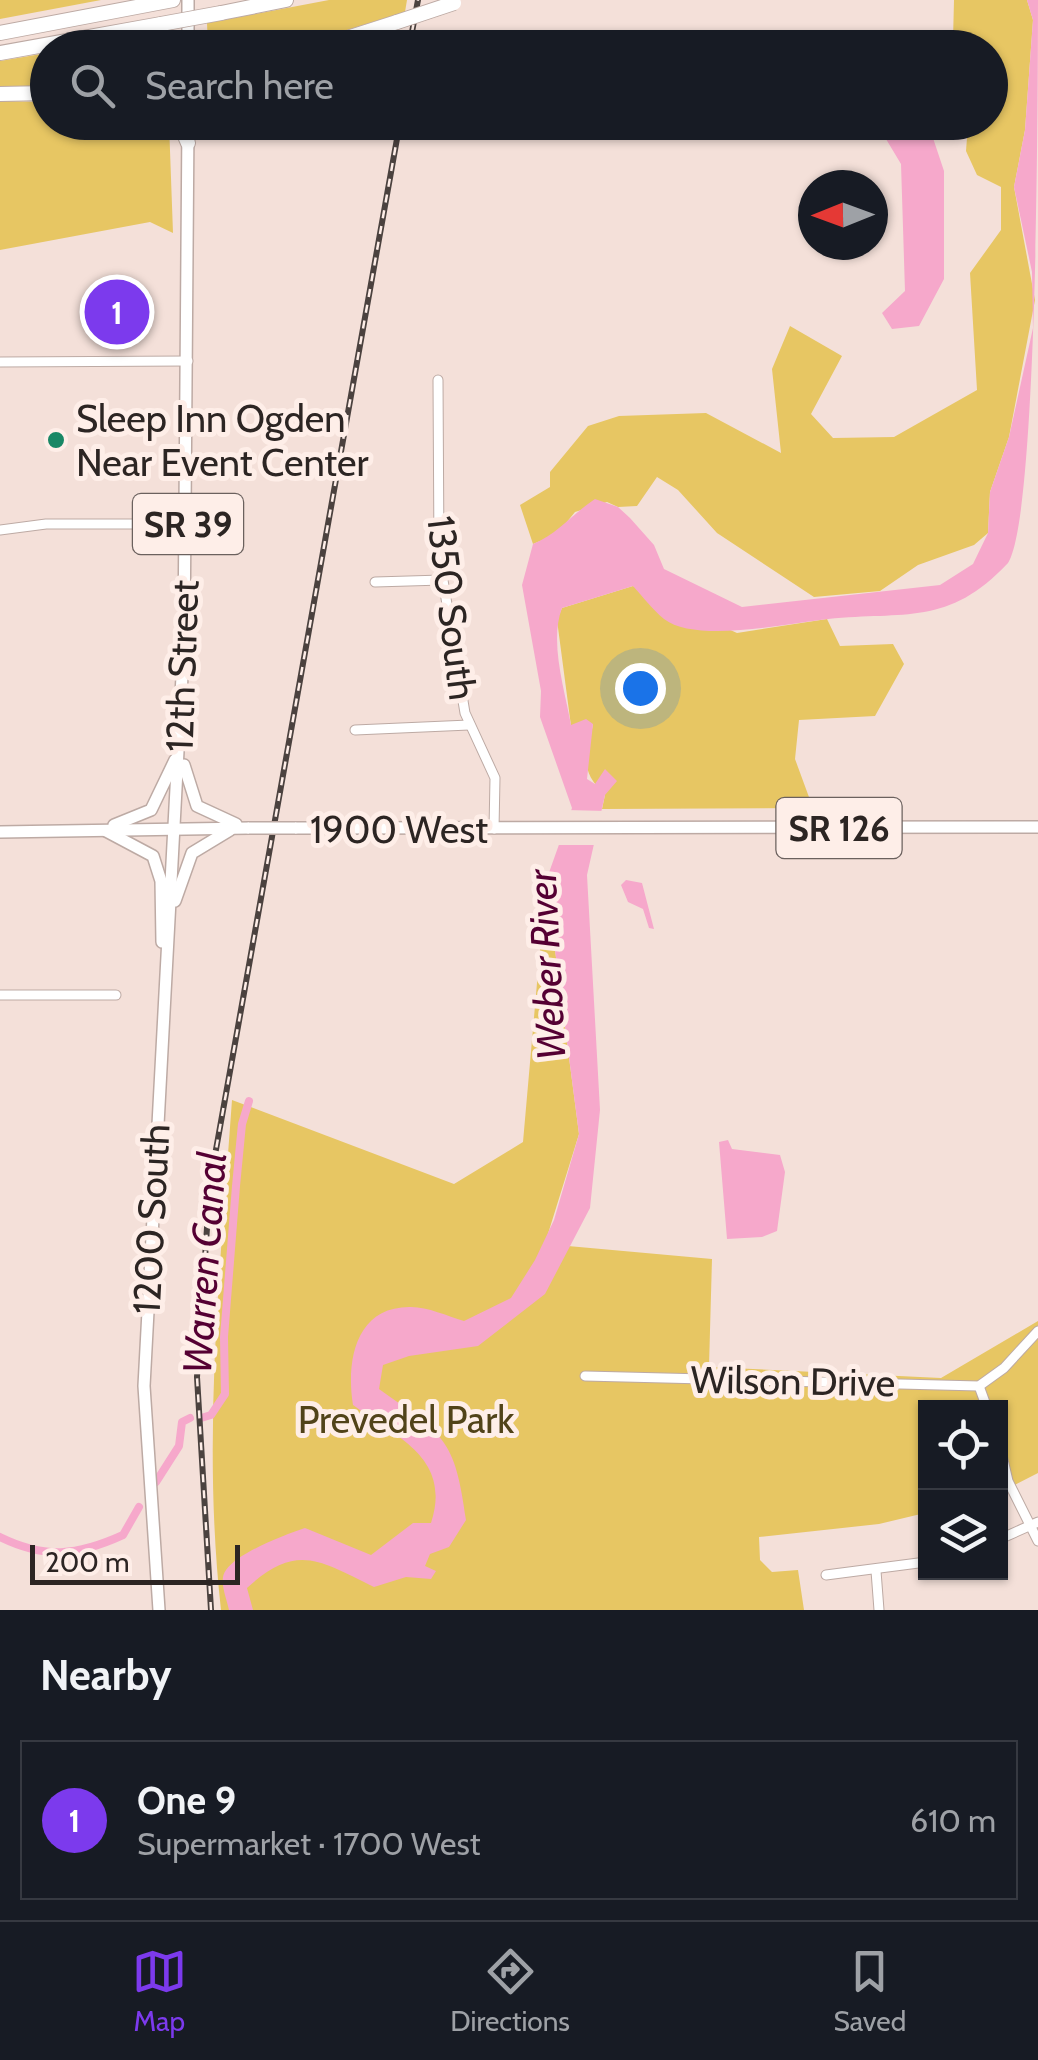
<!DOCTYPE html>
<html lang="en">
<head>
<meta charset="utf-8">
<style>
	body { margin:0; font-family:Cabin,sans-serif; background:#20242c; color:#f1f3f6 }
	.controls { position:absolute; right:30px; bottom:30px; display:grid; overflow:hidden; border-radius:0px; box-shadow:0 2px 8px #0004 }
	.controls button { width:90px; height:90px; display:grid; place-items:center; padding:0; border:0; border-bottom:2px solid #363941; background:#171b24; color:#f1f3f6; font:50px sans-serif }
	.compass { position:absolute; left:798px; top:170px; width:90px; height:90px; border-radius:50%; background:#171b24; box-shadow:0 2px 8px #0004; rotate:269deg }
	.scale { position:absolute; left:30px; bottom:25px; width:210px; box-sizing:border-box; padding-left:10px; border:5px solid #2c2523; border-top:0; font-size:28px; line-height:35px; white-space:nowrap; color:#2c2523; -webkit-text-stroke:8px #feeee8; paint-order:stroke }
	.you { position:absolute; left:640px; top:688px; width:35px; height:35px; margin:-25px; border:8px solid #fff; border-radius:50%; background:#1a73e8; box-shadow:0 0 0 15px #1a73e833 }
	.badge { display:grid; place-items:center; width:65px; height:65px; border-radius:50%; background:#7c3aed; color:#fff; font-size:32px; font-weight:700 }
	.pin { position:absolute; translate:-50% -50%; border:5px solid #fff; box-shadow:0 2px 10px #0006 }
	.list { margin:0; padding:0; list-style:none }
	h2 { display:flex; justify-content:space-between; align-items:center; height:130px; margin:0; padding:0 40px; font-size:42px }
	h2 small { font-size:32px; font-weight:400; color:#9ea1a6 }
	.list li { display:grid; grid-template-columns:65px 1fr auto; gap:30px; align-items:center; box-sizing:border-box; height:160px; margin:0 20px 20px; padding:0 20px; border:2px solid #363941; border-radius:0px }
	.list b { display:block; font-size:38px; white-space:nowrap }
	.list p { margin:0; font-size:32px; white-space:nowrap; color:#9ea1a6 }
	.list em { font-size:32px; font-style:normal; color:#9ea1a6 }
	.icon { flex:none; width:55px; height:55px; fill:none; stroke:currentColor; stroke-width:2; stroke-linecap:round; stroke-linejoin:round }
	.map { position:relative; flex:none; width:1038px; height:1610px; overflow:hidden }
	.search { position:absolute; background:#171b24; box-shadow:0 2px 8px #0004; left:30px; right:30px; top:30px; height:110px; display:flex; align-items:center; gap:25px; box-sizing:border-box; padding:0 35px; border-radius:55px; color:#9ea1a6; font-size:38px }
	.sheet { height:310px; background:#171b24 }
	nav { display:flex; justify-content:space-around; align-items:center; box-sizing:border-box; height:140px; border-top:2px solid #363941; background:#171b24; font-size:28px; color:#9ea1a6 }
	nav a { display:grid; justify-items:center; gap:5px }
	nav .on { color:#7c3aed }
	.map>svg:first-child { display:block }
	.green { fill:#e7c663 }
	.water { fill:#f6a8cb }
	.pier { fill:#f4e0d9 }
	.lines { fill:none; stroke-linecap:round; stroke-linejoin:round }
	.canal { stroke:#f6a8cb; stroke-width:8 }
	.minor-casing { stroke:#bdaaa4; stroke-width:11 }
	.major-casing { stroke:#bdaaa4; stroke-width:14 }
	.highway-casing { stroke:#bdaaa4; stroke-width:16 }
	.minor { stroke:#fff; stroke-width:9 }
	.major { stroke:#fff; stroke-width:11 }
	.highway { stroke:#fff; stroke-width:14 }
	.rail-casing { stroke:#4b423f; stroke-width:6 }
	.rail { stroke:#feeee8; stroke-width:2.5; stroke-dasharray:8; stroke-linecap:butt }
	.major-bridge-casing { stroke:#bdaaa4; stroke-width:14; stroke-linecap:butt }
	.highway-bridge-casing { stroke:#bdaaa4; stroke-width:16; stroke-linecap:butt }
	.major-bridge { stroke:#fff; stroke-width:11 }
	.highway-bridge { stroke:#fff; stroke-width:14 }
	.poi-dot { fill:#198765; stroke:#feeee8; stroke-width:4 }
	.labels { text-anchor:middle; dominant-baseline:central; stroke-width:10; stroke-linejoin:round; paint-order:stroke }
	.shield { fill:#feeee8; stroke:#6b615e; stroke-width:2.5 }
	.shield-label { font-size:35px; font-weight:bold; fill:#2c2523 }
	.poi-label { font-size:38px; fill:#2c2523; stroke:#feeee8; text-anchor:start }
	.street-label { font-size:38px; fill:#2c2523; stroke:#feeee8 }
	.park-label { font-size:38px; fill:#514319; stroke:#feeee8 }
	.water-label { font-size:40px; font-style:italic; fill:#503; stroke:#feeee8 }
</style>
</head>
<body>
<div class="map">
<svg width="1038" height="1610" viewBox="0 0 1038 1610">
	<rect width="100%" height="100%" fill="#f4e0d9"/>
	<g class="green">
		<path d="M0,0H101L0,19Z"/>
		<path d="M329,0H407L405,12L292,47H208L207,23Z"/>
		<path d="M954,0H1027L1033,20L1025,130L1014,187L1035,300L1009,437L990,492L988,533L974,545L918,565L880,591L814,597L717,533L678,490L657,477L637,506L618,507L607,502L575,512L557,534L533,544L520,505L550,487V472L588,426L619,416L706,413L781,453L772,369L790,326L842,356L811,414L833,438L894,437L977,390L970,273L1001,230V187L977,175L966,151L968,125L945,134L943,123L990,122V48L958,47L953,40Z"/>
		<path d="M169,31V47H76Z"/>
		<path d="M47,53V89L0,90V61Z"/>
		<path d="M0,101L47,102L48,122L169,123L173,233L150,222L0,250Z"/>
		<path d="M633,586L737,633L827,619L840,646L893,644L904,664L875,716L799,720L795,759L813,808L602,809L605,795C578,768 587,759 593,724L571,726L557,620L562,608Z"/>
		<path d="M546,881L579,1134L547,1237L568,1246L712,1259L709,1367L941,1378L1038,1321V1473L1001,1492L1000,1408H926L925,1513L879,1524L759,1537L760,1560L772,1572L798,1570L804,1610H221C202,1441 220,1269 232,1100L454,1184L523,1142Z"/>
	</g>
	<g class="water">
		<path d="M1027,0H1038C1038,87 1038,517 1008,563C948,627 905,611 828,619C790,623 696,644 664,619C653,610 643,597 633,586L562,608C549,642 565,690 571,725L586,719L593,724L587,779L595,784L605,769L617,781L605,795L587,875L600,1110L590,1208L545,1294L478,1346L409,1356L383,1365L379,1389C444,1435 455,1438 466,1520L449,1547L430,1554L425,1566L436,1571L431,1579L406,1577L374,1587C320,1561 297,1542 247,1588L253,1610H229C227,1599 218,1580 226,1570C239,1552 284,1535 305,1528L371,1555L413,1523H431C452,1458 398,1438 353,1405C346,1362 355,1306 411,1307C428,1307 447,1316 464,1321L511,1298L535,1260L554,1220L579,1134L546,881L572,808L540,717L541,691L522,585L533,544C559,533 572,514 595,499L618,507L630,518L654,545L664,569L742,607L940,585L973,564L988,533L990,492L1009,437L1033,328L1032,272L1014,187L1025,130L1033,20Z"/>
		<path d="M882,122L928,123L944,171V279L919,326L892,329L882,313L905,291L901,164L880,129Z"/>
		<path d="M626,880L642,883L654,929L649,928L643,909L628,902L621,885Z"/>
		<path d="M728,1140L732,1149L780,1155L785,1172L777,1231L762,1237L727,1239L719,1142Z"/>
	</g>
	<path class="pier" d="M566,810L606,811L602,845H554Z"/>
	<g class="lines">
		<g class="canal">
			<path d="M201,1418L211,1415L225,1394L224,1337L236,1186L242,1124L249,1101"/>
			<path d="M156,1482L179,1446L182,1422L190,1418"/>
			<path d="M0,1537C45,1559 77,1556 123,1535L139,1507"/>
		</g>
		<g class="minor-casing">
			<g id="minor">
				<path d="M0,362L188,361"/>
				<path d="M438,380L439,556L465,713L495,778L494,829"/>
				<path d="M0,530L46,524H188"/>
				<path d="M375,582L442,580"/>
				<path d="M355,730L469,725"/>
				<path d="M0,995H116"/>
				<path d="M585,1376L979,1386L1004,1368L1038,1331"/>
				<path d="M979,1386L987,1408"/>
				<path d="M1000,1447L1008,1481L1038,1541"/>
				<path d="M1000,1539L1038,1522"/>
				<path d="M876,1571L879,1610"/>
				<path d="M826,1575L926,1562"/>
			</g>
		</g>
		<g class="major-casing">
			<g id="major">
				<path d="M188,48V0"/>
				<path d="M184,765L197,806L236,824"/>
				<path d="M114,825L151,810L175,760"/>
				<path d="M295,828L1038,827"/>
				<path d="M106,831L153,856L161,881L162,942"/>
				<path d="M0,832L249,828"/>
				<path d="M175,901L192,853L230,830"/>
				<path d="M159,1610L144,1386L184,639L188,122"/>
			</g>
		</g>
		<g class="highway-casing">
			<g id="highway">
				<path d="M221,13L286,0"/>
				<path d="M0,33L173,0"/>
				<path d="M316,48L397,22"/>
				<path d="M0,53L161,24"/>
				<path d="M0,94L48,93"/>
				<path d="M179,122L188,143"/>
			</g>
		</g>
		<use href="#minor" class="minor"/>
		<use href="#major" class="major"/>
		<use href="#highway" class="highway"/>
		<g class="rail-casing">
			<g id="rail">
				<path d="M409,48L418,0"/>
				<path d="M211,1610L197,1377L210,1183L400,122"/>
			</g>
		</g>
		<use href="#rail" class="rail"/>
		<g class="major-bridge-casing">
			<path id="major-bridge" d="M249,828H295"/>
		</g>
		<g class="highway-bridge-casing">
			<g id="highway-bridge">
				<path d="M397,22L454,3"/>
				<path d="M161,24L221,13"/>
			</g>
		</g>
		<use href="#major-bridge" class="major-bridge"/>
		<use href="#highway-bridge" class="highway-bridge"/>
	</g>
	<circle class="poi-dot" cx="56" cy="440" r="10"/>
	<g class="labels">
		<g class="shield">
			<rect x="133" y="494" width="110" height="60" rx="8"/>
			<rect x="776.5" y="798" width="125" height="60" rx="8"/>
		</g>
		<g class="shield-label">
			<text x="188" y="524">SR 39</text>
			<text x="839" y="828">SR 126</text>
		</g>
		<g class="poi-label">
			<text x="76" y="418">Sleep Inn Ogden<tspan x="76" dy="44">Near Event Center</tspan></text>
		</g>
		<g class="street-label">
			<text transform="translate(452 608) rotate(83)">1350 South</text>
			<text transform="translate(182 666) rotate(-88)">12th Street</text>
			<text x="399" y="829">1900 West</text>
			<text transform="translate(151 1219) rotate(-87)">1200 South</text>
			<text transform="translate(793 1381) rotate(1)">Wilson Drive</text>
		</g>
		<g class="park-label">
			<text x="406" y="1419">Prevedel Park</text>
		</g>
		<g class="water-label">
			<text transform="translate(546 965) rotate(-93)">Weber River</text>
			<text transform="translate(204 1263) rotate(-86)">Warren Canal</text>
		</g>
	</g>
</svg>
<div class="controls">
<button><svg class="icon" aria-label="locate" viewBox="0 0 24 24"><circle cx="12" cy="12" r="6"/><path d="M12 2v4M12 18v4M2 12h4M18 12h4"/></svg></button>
<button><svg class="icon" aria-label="layers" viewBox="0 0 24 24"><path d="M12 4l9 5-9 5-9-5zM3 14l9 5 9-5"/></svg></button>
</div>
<svg class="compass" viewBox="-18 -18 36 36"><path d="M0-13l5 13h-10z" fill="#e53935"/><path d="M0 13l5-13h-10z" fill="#9ea1a6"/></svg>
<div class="scale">200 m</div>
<div class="you"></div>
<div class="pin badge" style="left:117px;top:312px">1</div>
<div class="search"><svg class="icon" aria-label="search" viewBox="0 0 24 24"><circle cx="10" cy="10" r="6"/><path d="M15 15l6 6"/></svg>Search here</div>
</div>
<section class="sheet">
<h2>Nearby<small></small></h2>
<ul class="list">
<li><span class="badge">1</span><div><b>One 9</b><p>Supermarket · 1700 West</p></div><em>610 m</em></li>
</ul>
</section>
<nav>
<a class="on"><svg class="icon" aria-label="map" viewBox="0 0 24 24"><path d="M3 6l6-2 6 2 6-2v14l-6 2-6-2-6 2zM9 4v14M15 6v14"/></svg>Map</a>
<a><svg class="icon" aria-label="directions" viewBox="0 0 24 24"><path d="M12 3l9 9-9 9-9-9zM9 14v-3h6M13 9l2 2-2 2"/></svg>Directions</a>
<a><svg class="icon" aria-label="saved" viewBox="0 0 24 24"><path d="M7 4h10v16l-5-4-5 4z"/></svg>Saved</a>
</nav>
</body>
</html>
